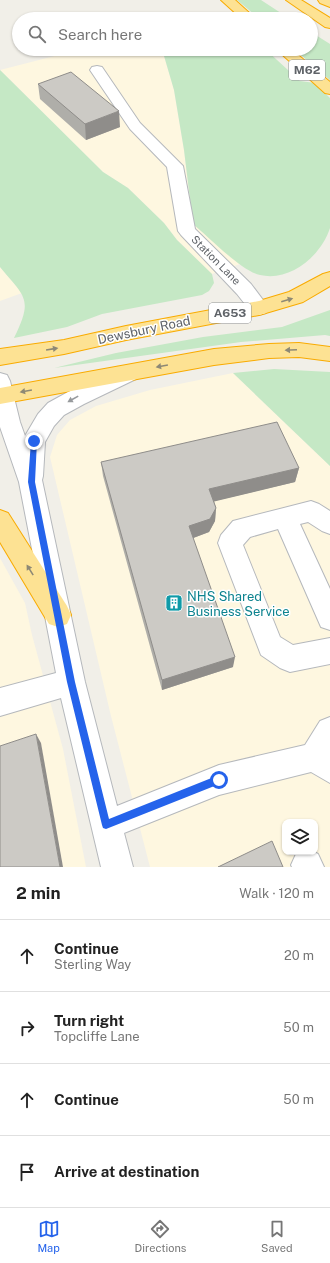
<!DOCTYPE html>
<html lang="en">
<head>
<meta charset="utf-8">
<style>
	body { margin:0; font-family:"Public Sans",sans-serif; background:#f2f2f2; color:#222 }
	.controls { position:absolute; right:12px; bottom:12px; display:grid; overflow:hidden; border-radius:8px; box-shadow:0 1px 3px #0004 }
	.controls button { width:36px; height:36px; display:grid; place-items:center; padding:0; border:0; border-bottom:1px solid #e0e0e0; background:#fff; color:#222; font:20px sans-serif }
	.stop { position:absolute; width:12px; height:12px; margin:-9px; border:3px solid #2563eb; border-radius:50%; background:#fff }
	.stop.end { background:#2563eb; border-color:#fff; box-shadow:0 1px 4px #0008 }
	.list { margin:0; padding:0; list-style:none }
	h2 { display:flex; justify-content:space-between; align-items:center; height:52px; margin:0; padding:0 16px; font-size:17px }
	h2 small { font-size:13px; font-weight:400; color:#767676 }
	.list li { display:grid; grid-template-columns:26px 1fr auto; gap:12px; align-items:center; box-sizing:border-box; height:72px; padding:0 16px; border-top:1px solid #e0e0e0 }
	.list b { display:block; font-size:15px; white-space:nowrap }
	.list p { margin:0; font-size:13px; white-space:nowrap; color:#767676 }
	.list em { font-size:13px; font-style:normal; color:#767676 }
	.icon { flex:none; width:22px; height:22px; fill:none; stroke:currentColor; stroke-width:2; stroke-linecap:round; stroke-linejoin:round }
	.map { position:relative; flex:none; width:330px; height:867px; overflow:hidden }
	.search { position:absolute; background:#fff; box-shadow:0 1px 3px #0004; left:12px; right:12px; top:12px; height:44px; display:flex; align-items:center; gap:10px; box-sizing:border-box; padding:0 14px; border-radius:22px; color:#767676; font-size:15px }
	.sheet { height:340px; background:#fff }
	nav { display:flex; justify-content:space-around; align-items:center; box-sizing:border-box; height:56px; border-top:1px solid #e0e0e0; background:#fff; font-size:11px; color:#767676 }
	nav a { display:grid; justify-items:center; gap:2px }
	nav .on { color:#2563eb }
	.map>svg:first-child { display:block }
	.commercial { fill:#fef7e0; fill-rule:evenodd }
	.green { fill:#c5e8c5 }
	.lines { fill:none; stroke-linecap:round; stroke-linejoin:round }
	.minor-casing { stroke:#b5b8bc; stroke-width:2 }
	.highway-casing { stroke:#f9ab00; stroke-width:2 }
	.minor { fill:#fff; fill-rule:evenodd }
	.highway { fill:#fde293; fill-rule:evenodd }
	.wall { fill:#afaea9 }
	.shaded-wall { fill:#8f8d8a }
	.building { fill:#cccac5; stroke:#8f8d8a }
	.oneway { fill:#8e8975 }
	.oneway2 { fill:#979a9d }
	.route { fill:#2563eb }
	.labels { text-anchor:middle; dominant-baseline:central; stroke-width:3; stroke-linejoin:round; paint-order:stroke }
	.far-street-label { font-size:11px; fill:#5f6368; stroke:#fff }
	.shield { fill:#fff; stroke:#8f9295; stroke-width:1 }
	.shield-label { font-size:12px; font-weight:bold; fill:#5f6368 }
	.street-label { font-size:13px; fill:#5f6368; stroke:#fff }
	.culture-label { font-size:13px; fill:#0d838f; stroke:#fff; text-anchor:start }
</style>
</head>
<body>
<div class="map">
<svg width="330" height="867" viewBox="0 0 330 867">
	<rect width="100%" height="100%" fill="#f1efe8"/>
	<g class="commercial">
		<path d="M82,49H162L174,90L184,150L193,224L240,264L212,274L177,240L164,223L128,188L103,172L0,70Z"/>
		<path d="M0,267L22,293L0,301Z"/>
		<path d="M233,373L330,466V867H150L111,716L50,457L57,435L70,420L96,406L150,390ZM285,822H315V852H285Z"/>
		<path d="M0,558L25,603L32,635L63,749L86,867H0Z"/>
	</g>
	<g class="green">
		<path d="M237,0H261L290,19H260Z"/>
		<path d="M311,32L330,44V80L294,49H311Z"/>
		<path d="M162,49H265L300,81L315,83L330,98C330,131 330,163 330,195C330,205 330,219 330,228C321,256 290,282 260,275C241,271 209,237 193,224L184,150L174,90Z"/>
		<path d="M0,70L103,172L128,188L164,223L177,240L212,274L214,283L209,291L202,295L102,314L67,327L14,338C33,299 26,298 0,267Z"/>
		<path d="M330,310V336L325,335L241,342L54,368L116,353L203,337L282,327Z"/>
		<path d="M274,369L330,372V466L233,373Z"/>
	</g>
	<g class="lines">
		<g class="minor-casing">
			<g id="minor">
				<path d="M97,66L102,67L140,123L183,166L195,229L251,284L269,308L266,313L259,315L252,313L237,294L181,235L178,231L167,167L130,129L90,70L92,67Z"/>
				<path d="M131,365L138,368L141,373L138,378L84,404L64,415L54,426L45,442L43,476L42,480L85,682L117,806L219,765L305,745L320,721L330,717V783L311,772L219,795L124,833L133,867H101L61,698L0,716V688L56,673L19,482L0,427V373L7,375L10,381L20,422L25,436L38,414L48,403L68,392Z"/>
				<path d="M311,501L319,504L330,511V534L322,531L308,522L300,524L330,589V630L321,627L278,529L250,537L243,545L280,637L293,645L330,638V664L290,672L280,668L261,655L218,543L221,535L233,521Z"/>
				<path d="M300,852H314L318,854L324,867H292L291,865L296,854Z"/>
			</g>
		</g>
		<g class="highway-casing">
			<g id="highway">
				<path d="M221,0H235L256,19H242Z"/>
				<path d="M286,0H301L330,18V28L325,27Z"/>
				<path d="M318,0H330V7L320,3Z"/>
				<path d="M276,49H291L330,82V94L325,93Z"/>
				<path d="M330,272V286L303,302L259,315L126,340L64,354L0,365V349L64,340L126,326L259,301L289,292L323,274Z"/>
				<path d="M299,343L330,347V361L299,357L269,358L214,365L0,404V388L214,349L269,344Z"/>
				<path d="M0,510L8,513L67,606L71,615L67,624L58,627L49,624L0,542Z"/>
			</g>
		</g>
		<use href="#minor" class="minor"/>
		<use href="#highway" class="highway"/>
	</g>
	<g class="wall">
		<path d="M38,84L120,127L86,140L40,99Z"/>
		<path d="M101,462L299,468L295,482L214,501L216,508L215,521L209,532L193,538L233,667L162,690L103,476Z"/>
	</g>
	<g class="shaded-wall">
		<path d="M119,111L120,127L86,140L85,124Z"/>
		<path d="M299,468L295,482L208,503L209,489Z"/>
		<path d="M216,508L215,521L209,532L188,540L189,526Z"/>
		<path d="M235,657L233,667L162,690V680Z"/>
		<path d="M36,734L41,743L63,867H60Z"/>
	</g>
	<g class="building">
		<path d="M71,72L119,111L85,124L38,84Z"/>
		<path d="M277,422L299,468L209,489L216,508L210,519L189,526L235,657L162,680L101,462Z"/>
		<path d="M36,734L60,867H0V746Z"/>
		<path d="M272,841L283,867H218Z"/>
	</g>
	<defs><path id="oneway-solid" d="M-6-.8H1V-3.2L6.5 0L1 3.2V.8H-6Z"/></defs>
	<g class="oneway">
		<use href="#oneway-solid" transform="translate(287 300) rotate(-16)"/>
		<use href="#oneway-solid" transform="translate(52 349) rotate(-9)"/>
		<use href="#oneway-solid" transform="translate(291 350) rotate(178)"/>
		<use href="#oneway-solid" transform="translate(162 366) rotate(170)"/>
		<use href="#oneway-solid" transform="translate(26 391) rotate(170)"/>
		<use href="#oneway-solid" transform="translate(30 570) rotate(-122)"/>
	</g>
	<use class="oneway2" href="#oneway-solid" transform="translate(73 399) rotate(151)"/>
	<path class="route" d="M34,438L37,441L35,482L75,682L109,819L219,775L222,777L224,780L222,783L106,829L103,828L102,825L67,682L28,482L31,441Z"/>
	<defs>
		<g id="building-square" transform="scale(0.9)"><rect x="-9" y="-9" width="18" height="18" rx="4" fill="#0f9aa8" stroke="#fff"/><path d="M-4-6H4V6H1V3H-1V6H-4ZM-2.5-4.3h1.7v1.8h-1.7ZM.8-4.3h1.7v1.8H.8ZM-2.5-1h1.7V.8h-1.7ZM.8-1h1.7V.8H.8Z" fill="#fff"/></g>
	</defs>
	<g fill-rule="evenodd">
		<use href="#building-square" x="174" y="603"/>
	</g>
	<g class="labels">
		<g class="far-street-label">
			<text transform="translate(216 260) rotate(45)">Station Lane</text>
		</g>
		<g class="shield">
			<rect x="289" y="60" width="36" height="20" rx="3"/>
			<rect x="209" y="303" width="42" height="20" rx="3"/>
		</g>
		<g class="shield-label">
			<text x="307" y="70">M62</text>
			<text x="230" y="313">A653</text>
		</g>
		<g class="street-label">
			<text transform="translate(144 330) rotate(-12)">Dewsbury Road</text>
		</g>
		<g class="culture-label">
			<text x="187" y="596">NHS Shared<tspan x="187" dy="15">Business Service</tspan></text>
		</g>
	</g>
</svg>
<div class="controls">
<button><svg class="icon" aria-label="layers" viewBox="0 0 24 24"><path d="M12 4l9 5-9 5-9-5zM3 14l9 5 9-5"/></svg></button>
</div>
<div class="stop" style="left:219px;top:780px"></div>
<div class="stop end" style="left:34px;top:441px"></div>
<div class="search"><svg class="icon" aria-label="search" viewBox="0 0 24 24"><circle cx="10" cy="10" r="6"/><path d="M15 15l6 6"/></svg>Search here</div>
</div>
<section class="sheet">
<h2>2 min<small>Walk · 120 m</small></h2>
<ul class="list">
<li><svg class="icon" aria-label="ahead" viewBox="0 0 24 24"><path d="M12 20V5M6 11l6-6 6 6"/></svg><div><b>Continue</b><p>Sterling Way</p></div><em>20 m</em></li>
<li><svg class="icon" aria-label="right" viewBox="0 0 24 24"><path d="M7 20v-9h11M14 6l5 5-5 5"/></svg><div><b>Turn right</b><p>Topcliffe Lane</p></div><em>50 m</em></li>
<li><svg class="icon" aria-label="ahead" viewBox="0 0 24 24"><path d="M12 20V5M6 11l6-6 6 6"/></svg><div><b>Continue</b></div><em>50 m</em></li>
<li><svg class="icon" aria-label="arrive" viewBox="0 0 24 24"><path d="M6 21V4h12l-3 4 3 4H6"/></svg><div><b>Arrive at destination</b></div></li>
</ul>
</section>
<nav>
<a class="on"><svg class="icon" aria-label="map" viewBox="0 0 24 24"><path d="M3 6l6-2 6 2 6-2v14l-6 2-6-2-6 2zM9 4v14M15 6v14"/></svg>Map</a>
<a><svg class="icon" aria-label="directions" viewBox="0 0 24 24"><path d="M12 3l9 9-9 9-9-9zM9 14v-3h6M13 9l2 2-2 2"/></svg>Directions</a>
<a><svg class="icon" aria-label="saved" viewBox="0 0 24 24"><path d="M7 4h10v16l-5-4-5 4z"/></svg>Saved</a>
</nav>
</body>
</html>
